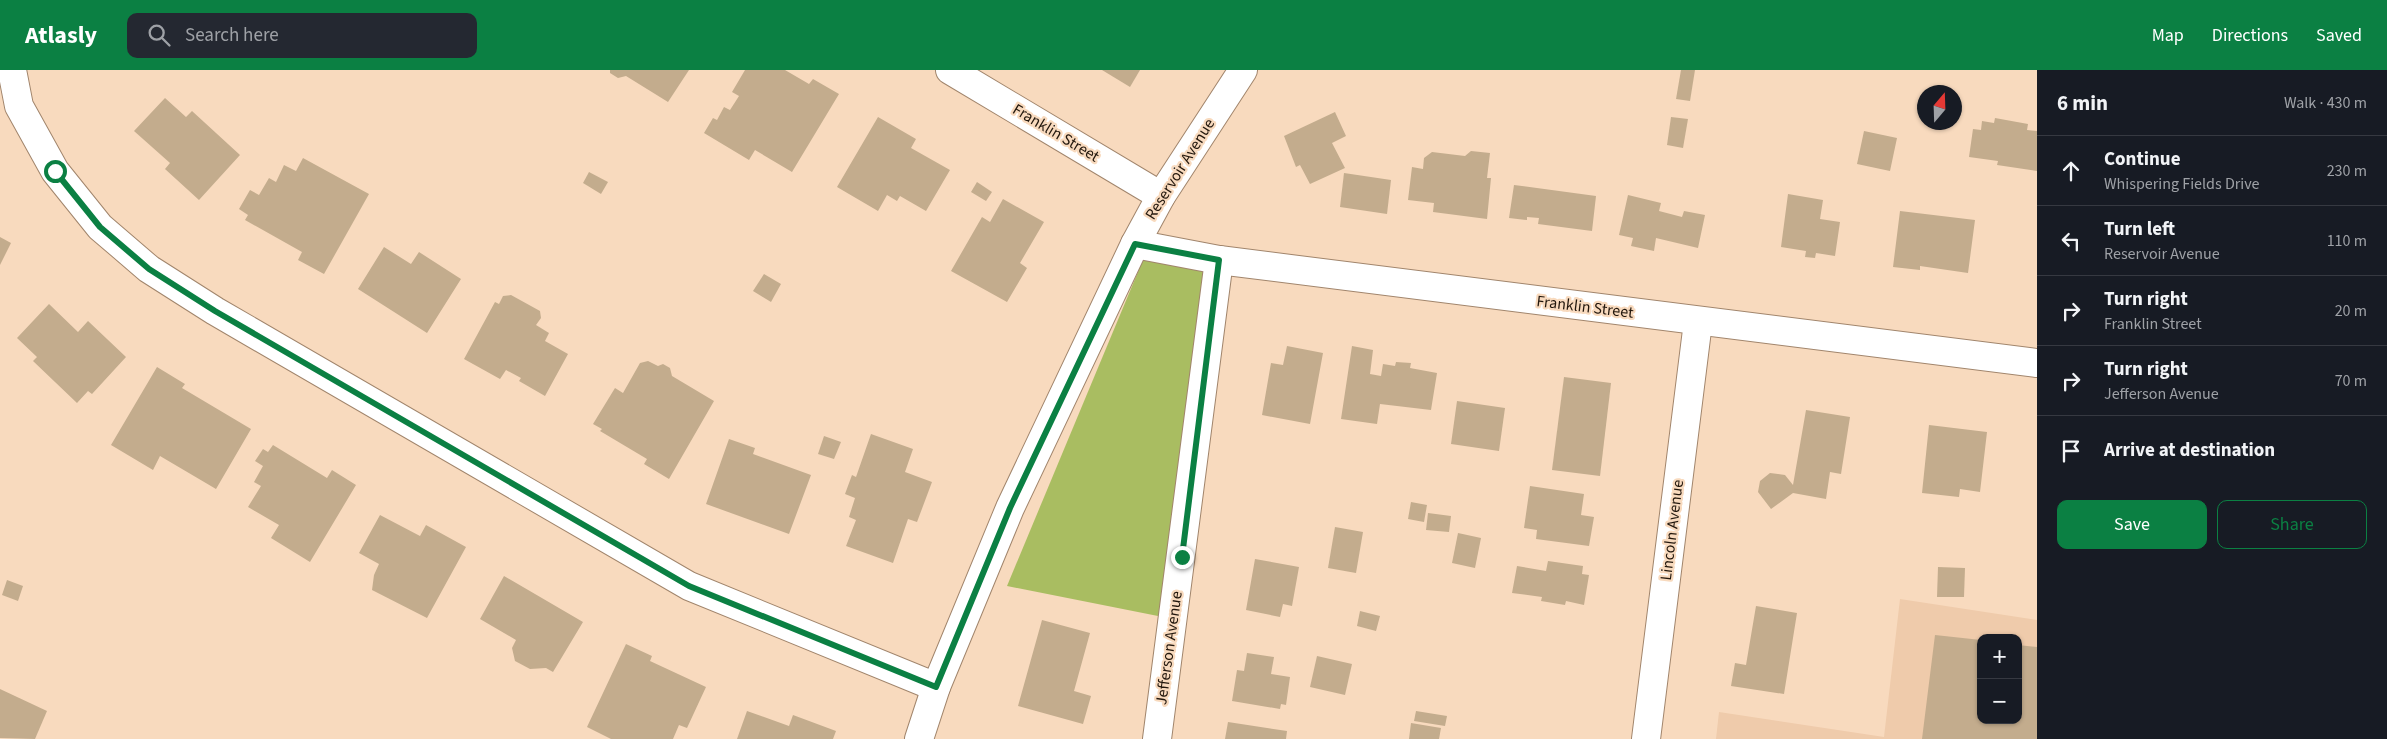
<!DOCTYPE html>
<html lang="en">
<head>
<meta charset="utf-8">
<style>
	body { margin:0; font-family:"Source Sans 3",sans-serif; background:#242831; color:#f1f3f6 }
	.controls { position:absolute; right:15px; bottom:15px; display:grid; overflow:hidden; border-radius:10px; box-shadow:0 1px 4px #0004 }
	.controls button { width:45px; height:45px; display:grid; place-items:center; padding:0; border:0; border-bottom:1px solid #363941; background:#171b24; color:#f1f3f6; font:25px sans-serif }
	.compass { position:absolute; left:1917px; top:15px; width:45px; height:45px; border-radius:50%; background:#171b24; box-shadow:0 1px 4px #0004; rotate:19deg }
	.stop { position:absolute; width:15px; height:15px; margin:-11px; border:4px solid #0b8043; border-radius:50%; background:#fff }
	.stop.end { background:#0b8043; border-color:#fff; box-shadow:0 1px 5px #0008 }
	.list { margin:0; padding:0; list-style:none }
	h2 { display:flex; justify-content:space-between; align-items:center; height:65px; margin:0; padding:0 20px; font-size:21px }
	h2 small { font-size:16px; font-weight:400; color:#9ea1a6 }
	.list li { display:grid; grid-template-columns:32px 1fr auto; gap:15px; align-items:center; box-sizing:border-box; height:70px; padding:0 20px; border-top:1px solid #363941 }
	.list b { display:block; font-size:19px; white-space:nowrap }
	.list p { margin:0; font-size:16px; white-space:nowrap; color:#9ea1a6 }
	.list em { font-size:16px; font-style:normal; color:#9ea1a6 }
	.actions { display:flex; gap:10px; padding:15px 20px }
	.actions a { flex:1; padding:11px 0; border:1px solid #0b8043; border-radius:10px; text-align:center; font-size:18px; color:#0b8043 }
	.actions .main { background:#0b8043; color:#fff }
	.icon { flex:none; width:28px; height:28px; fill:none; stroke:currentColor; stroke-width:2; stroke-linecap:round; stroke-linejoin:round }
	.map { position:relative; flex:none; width:2037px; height:669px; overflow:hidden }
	header { display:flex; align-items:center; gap:30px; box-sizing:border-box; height:70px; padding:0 25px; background:#0b8043; color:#fff }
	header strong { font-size:24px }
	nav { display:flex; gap:28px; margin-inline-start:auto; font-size:18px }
	.search { width:350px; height:45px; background:#242831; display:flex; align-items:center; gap:12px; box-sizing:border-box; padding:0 18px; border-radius:10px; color:#9ea1a6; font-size:19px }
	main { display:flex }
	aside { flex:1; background:#171b24 }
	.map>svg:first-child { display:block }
	.built { fill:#efcbab; fill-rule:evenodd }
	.green { fill:#a9bd61 }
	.building { fill:#c3ac8d }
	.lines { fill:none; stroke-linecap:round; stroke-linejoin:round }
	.minor-casing { stroke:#a1856c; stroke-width:30 }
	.major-casing { stroke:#a1856c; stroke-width:30 }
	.minor { stroke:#fff; stroke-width:28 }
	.major { stroke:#fff; stroke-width:28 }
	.route { stroke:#0b8043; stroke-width:6 }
	.labels { text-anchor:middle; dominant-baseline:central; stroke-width:4.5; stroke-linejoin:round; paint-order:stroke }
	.street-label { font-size:16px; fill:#22170d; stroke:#f8dabe }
</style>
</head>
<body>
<header>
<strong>Atlasly</strong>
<div class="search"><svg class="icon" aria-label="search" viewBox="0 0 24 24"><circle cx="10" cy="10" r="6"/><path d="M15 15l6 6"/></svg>Search here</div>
<nav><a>Map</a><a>Directions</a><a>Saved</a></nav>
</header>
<main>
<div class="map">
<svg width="2037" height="669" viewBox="0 0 2037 669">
	<rect width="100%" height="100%" fill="#f8dabe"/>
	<path class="built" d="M1900,529L2037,550V669H1716L1719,642L1884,667ZM1981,568H2018V650H1981Z"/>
	<path class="green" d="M1145,185L1206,196L1163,547L1007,516Z"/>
	<g class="building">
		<path d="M610,0H689L668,32L626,6L618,8L610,3Z"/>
		<path d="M745,0H785L809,14L813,9L839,24L792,102L755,80L749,90L704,63L713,48L717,50L724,37L730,40L739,26L732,22Z"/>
		<path d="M1102,0H1140L1130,17Z"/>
		<path d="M1681,0H1695L1690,31L1676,29Z"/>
		<path d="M165,28L186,47L192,41L240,85L199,130L165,99L170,93L134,61Z"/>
		<path d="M1335,42L1346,66L1332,73L1345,98L1310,114L1300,95L1296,97L1284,66Z"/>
		<path d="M878,47L916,69L911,78L950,100L926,141L900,126L897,131L887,125L878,141L837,117Z"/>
		<path d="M1671,47L1688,49L1683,78L1667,75Z"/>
		<path d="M1995,48L2028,54L2027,60L2037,61V101L1997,95L1998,91L1969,87L1973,59L1981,60L1982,51L1994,53Z"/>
		<path d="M1864,61L1897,68L1890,101L1857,94Z"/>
		<path d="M1471,81L1490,83L1487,108H1491L1487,149L1433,142L1434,133L1408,130L1412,97L1423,99L1424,88L1432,82L1465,86Z"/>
		<path d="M303,88L369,124L324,204L298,190L302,182L245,150L248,145L239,139L250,120L259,125L269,108L276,112L284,95L296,101Z"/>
		<path d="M589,102L608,112L601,124L583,113Z"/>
		<path d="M1344,103L1391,110L1387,144L1340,137Z"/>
		<path d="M977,112L992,122L986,131L971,122Z"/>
		<path d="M1514,115L1596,126L1592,161L1538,154L1539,148L1527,147V150L1509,148Z"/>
		<path d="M1788,124L1823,130L1820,149L1840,152L1835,186L1816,183L1815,188L1805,187L1806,181L1781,177Z"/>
		<path d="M1628,125L1661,133L1659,141L1682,147L1684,141L1705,145L1698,178L1656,168L1654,181L1631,176L1633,168L1619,165Z"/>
		<path d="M1003,129L1044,152L1020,193L1027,198L1007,232L951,201L982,147L990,152Z"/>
		<path d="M1900,141L1975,150L1968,203L1920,196V200L1893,197Z"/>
		<path d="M0,167L11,173L0,195Z"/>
		<path d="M384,177L411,194L419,182L461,209L427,263L358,219Z"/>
		<path d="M764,204L781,214L771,232L753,221Z"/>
		<path d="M511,225L540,241L541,248L536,255L549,263L545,271L568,284L545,326L519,311L521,308L506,300L500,309L464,289L495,232L499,234L503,226Z"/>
		<path d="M49,234L78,262L88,251L126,287L92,324L88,321L77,333L33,291L37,287L17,268Z"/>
		<path d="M1287,276L1323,283L1310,354L1262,345L1271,293L1283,295Z"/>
		<path d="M1352,276L1373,280L1370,304L1381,306L1383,294L1395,296L1396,292L1411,293L1410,298L1437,303L1431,340L1380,334L1377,354L1341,349Z"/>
		<path d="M648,291L658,296L663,294L670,298L672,306L714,331L669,409L644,394L647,389L600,361L602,359L593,354L615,318L623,323L640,293Z"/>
		<path d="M157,297L185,314L182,318L251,359L216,419L160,386L153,400L111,375Z"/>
		<path d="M1564,307L1611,313L1600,406L1552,400Z"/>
		<path d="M1457,331L1505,338L1499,381L1451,374Z"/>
		<path d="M1806,340L1850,347L1841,404L1830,402L1826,429L1793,423L1771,439L1758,422L1760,411L1770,403L1785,405L1793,415Z"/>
		<path d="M1929,355L1987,362L1980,422L1960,419L1959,427L1922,423Z"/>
		<path d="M871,364L913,379L905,402L932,412L917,452L908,449L893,493L846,476L856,450L849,447L855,428L845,424L852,405L856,407Z"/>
		<path d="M824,366L841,372L834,389L818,384Z"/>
		<path d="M729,369L755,378L753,384L811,405L789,464L706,434Z"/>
		<path d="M273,375L327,408L332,400L356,415L310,492L271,468L279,455L248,437L261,416L254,412L263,396L255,391L263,379L268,382Z"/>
		<path d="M1530,416L1584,424L1581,445L1594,447L1589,476L1536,469L1537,460L1524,458Z"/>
		<path d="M1411,432L1427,435L1424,452L1408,449Z"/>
		<path d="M1428,443L1451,446L1449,462L1426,460Z"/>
		<path d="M380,445L420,466L426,455L466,477L427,548L372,520L374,505L379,494L359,483Z"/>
		<path d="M1335,457L1363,462L1356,503L1328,498Z"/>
		<path d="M1458,463L1481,468L1475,498L1452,493Z"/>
		<path d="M1255,489L1299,497L1292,536L1283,534L1280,547L1246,540Z"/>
		<path d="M1548,491L1583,496L1582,504L1589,505L1584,535L1566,531L1565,535L1541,531L1542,527L1512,523L1517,496L1546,501Z"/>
		<path d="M1938,497L1965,498L1964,527H1937Z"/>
		<path d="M504,506L583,552L553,602L546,598L530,599L515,591L512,578L516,570L480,549Z"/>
		<path d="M7,510L23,516L18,531L2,525Z"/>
		<path d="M1756,536L1797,543L1784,624L1731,616L1735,593L1746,595Z"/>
		<path d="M1360,541L1380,546L1376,561L1357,556Z"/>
		<path d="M1042,550L1090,563L1074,621L1091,626L1083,654L1018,636Z"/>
		<path d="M1935,565L1981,570V650H2018V575L2037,577V669H1922Z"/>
		<path d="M626,574L652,586L650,591L706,617L687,658L679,655L673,669H611L587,657Z"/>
		<path d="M1247,583L1274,587L1271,604L1290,607L1286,635L1281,634L1280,639L1232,631L1237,600L1244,601Z"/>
		<path d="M1317,586L1352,594L1345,625L1310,617Z"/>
		<path d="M0,619L47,641L35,669L0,668Z"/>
		<path d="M747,641L789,656L793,645L836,661L833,669H737Z"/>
		<path d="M1416,641L1447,646L1445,656L1414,651Z"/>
		<path d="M1228,652L1287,661L1286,669H1225Z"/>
		<path d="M1411,653L1441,658L1439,669H1409Z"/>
	</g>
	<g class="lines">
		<g class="minor-casing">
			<g id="minor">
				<path d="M12,0L19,36L55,101L100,157L149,199L215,241L689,516L936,617"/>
				<path d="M950,0L1161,126"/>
				<path d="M1135,174L1219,190L2037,293"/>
				<path d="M1157,669L1219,190"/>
				<path d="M1646,669L1698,252"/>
			</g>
		</g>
		<g class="major-casing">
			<path id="major" d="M919,669L936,617L1010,438L1135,174L1161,126L1243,0"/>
		</g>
		<use href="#minor" class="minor"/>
		<use href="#major" class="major"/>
	</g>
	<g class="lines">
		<path class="route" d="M55,101L100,157L149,199L215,241L689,516L936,617L1010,438L1135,174L1219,190L1182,487"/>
	</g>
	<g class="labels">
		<g class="street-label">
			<text transform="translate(1056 63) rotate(31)">Franklin Street</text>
			<text transform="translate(1180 99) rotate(-58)">Reservoir Avenue</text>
			<text transform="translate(1585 237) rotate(7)">Franklin Street</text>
			<text transform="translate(1672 460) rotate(-83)">Lincoln Avenue</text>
			<text transform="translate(1169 578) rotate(-82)">Jefferson Avenue</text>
		</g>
	</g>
</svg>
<div class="controls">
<button>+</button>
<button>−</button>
</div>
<svg class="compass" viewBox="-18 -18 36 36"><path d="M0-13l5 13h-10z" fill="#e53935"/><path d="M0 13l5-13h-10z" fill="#9ea1a6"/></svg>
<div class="stop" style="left:55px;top:101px"></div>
<div class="stop end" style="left:1182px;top:487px"></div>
</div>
<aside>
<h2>6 min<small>Walk · 430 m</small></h2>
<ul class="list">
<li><svg class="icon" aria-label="ahead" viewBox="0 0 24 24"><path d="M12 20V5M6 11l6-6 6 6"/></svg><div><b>Continue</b><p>Whispering Fields Drive</p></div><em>230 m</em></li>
<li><svg class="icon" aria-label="left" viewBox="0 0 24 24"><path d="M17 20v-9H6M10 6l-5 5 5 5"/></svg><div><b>Turn left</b><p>Reservoir Avenue</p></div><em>110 m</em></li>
<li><svg class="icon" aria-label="right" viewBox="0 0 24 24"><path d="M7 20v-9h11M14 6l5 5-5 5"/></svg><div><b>Turn right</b><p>Franklin Street</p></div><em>20 m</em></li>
<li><svg class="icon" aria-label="right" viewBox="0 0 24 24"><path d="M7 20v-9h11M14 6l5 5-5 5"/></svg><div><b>Turn right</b><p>Jefferson Avenue</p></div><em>70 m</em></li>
<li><svg class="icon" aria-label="arrive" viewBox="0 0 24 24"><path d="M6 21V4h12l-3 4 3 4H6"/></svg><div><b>Arrive at destination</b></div></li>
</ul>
<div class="actions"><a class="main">Save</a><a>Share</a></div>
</aside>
</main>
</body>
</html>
